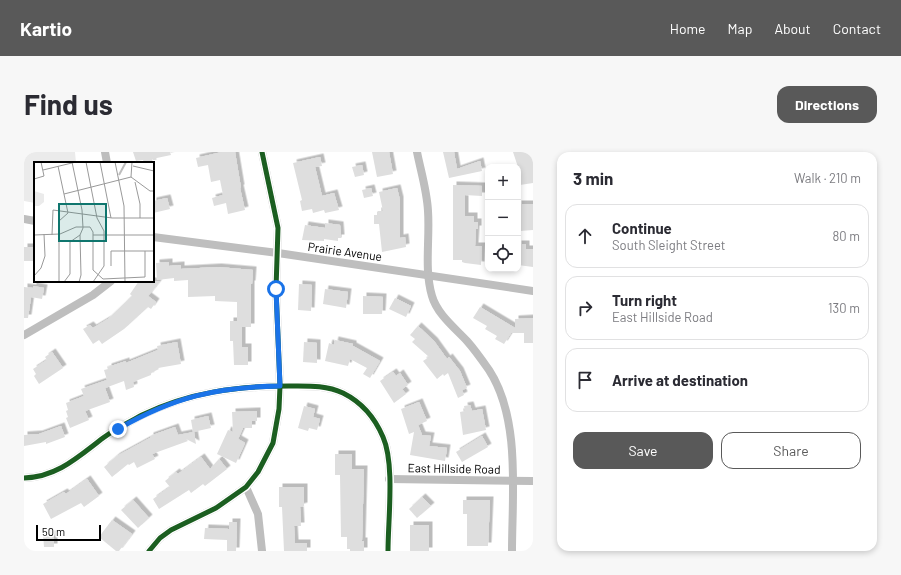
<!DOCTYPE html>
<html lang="en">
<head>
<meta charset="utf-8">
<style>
	body { margin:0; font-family:Barlow,sans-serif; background:#f7f7f7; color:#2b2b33 }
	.controls { position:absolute; right:12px; top:12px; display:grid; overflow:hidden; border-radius:8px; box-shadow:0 2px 6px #0003 }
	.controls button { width:36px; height:36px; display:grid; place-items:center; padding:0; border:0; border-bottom:1px solid #e1e1e2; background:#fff; color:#2b2b33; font:20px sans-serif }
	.scale { position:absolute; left:12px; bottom:10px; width:65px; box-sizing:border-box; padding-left:4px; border:2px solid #000; border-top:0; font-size:11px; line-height:14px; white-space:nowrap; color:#000; -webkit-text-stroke:3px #fff; paint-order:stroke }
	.stop { position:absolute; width:12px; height:12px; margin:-9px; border:3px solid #1a73e8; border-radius:50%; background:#fff }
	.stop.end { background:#1a73e8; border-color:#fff; box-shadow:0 1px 4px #0008 }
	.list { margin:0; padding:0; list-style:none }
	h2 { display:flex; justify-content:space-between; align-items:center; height:52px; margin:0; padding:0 16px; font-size:17px }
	h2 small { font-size:13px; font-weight:400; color:#7c7c81 }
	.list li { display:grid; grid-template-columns:26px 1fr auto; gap:12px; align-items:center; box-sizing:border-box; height:64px; margin:0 8px 8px; padding:0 8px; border:1px solid #e1e1e2; border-radius:12px }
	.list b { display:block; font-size:15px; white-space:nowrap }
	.list p { margin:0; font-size:13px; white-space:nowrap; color:#7c7c81 }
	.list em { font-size:13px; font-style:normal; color:#7c7c81 }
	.actions { display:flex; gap:8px; padding:12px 16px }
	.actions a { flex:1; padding:9px 0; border:1px solid #595959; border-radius:12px; text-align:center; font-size:14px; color:#595959 }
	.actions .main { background:#595959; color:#fff }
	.icon { flex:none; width:22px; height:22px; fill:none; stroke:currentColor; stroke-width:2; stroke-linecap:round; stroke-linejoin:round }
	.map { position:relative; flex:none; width:509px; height:399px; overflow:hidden; border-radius:12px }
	header { display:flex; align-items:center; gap:24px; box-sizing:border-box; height:56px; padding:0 20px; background:#595959; color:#fff }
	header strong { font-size:19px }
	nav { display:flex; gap:22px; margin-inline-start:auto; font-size:14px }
	.intro { display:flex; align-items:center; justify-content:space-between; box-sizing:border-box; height:96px; padding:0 24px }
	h1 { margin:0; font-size:28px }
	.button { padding:10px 18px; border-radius:12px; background:#595959; color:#fff; font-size:14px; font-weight:700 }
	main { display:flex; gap:24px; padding:0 24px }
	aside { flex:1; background:#fff; border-radius:12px; box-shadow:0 2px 6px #0003 }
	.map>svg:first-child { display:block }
	.green { fill:#ebebeb }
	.building { fill:#dedede; filter:url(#shadow) }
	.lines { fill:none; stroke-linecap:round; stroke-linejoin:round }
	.street { stroke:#bebebe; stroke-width:8 }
	.cycleway-casing { stroke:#fff; stroke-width:8 }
	.cycleway { stroke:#1b5e20; stroke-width:5 }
	.route { stroke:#1a73e8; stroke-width:5 }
	.labels { text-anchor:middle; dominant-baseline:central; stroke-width:3; stroke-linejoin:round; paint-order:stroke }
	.street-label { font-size:12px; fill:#000; stroke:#fff }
	.inset-river { fill:none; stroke:#bdbdbd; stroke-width:2 }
	.inset-road { fill:none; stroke:#999; stroke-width:1 }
	.view { fill:#0f766e; fill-opacity:0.15; stroke:#0f766e; stroke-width:2 }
	.inset-edge { fill:none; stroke:#000; stroke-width:2 }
</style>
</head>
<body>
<header>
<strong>Kartio</strong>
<nav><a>Home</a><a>Map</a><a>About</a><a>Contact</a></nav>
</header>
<div class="intro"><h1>Find us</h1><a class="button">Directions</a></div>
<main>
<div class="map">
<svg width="509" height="399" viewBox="0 0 509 399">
	<defs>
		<filter id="shadow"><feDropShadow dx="3.5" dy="-3.5" stdDeviation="0" flood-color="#0004"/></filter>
	</defs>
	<rect width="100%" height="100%" fill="#fff"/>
	<path class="green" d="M0,0H51L52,11H11V51L0,49Z"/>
	<g class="building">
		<path d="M109,0H146L147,3L128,7L129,11H120L119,8L112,9Z"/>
		<path d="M198,0H211L217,36H216L221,58L204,62L202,51L190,54L188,46L199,43L196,28L187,30L184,13L174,15L172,6Z"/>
		<path d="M348,0H365L369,22L353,25Z"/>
		<path d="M419,0H430L433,17L456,9L458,19L425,26Z"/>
		<path d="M489,0H509V31L496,33L494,15Z"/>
		<path d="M296,5L298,14L291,15L298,44L310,41L315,58L301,61L300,58L289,61L288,57L278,59L276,49L278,48L269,11Z"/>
		<path d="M338,13L340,23L331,25L328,15Z"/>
		<path d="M429,33L458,34V44L441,43V64H450V70H454V77H452L451,94H458L457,113L441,111L438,110V108H429Z"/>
		<path d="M347,36L349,44L340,46L338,38Z"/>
		<path d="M373,36L376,48V86L381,85L382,95L358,100L355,72H350V63H354V59H359L355,40Z"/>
		<path d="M143,46L146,57L129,61V49Z"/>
		<path d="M494,52H509V78L496,79V73H494Z"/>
		<path d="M301,71L316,73L317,86H314V89L300,87V89L278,88L281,73L301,76Z"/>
		<path d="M494,92H502V97H509V115L494,113Z"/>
		<rect x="0" y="95" width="11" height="14"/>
		<path d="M145,110V114L157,113V117L194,115L229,118L228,132H227V175H218V195H224V213H210L209,189H206V169H213V150L191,149V144L164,145V128L150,129V126L133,128L132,111Z"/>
		<path d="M115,129H136L124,144L132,150L127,157L124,155L100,177L78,192L75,188L69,192L59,177L66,173L69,176L84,167L108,144L106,142Z"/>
		<path d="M275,132L288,133L287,159L274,158Z"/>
		<path d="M9,134L20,136L18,147L7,145L4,166H0V135L9,136Z"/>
		<path d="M301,137L324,140L322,156L299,152Z"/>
		<path d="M339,144L359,145L358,162H339Z"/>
		<path d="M371,146L387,154L382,165L365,157Z"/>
		<path d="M456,155L491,176V167L509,166V191H500V181H487L480,192L471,187L473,184L461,177L463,174L449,166Z"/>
		<path d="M394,174L410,189L423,207L425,205L436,219L443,236L438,238L440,243L434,246L424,221L420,224L419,222L413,227L399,209L405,205L388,190L391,187L386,183Z"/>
		<path d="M311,188L329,192V194L356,209L346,226L339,222L343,216L326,207L324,214L301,209L305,191L310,193Z"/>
		<path d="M153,190L157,212L134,216L135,217L127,221V223L109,230L110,235L102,238L100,229L81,236L86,250L61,259L65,268L46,276L42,266L44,265L42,259L44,258L42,251L60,244L57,237L83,228L80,218L84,217V215L102,209V211L134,198L133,194Z"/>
		<path d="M280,190L293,191V211L279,210Z"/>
		<path d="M28,200L39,216L15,232L10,224L12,222L9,217L23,208L21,205Z"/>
		<path d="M369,220L372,224L376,221L384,233L378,237L382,242L370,251L356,229Z"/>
		<path d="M395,250L403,269L394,273L398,283L407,284L405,294L423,296L421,309L386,303L390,280L385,282L377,257Z"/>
		<path d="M446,253L448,259L458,257L462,278L439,283L436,260L441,259L440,254Z"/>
		<path d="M280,254L291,257L289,265L296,267L293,278L285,276L284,279L274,276Z"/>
		<path d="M233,259V269H228V276H219L214,287L221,291L212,311L193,302L204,278L209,280L208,260Z"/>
		<path d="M184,264L187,276L169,280L167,268Z"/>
		<path d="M37,274L41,285L22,292V290L0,294V283L15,282Z"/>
		<path d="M151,275L154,283L170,280L172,292L162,287L164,289L128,302L131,307L113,316L110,310L105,313L104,312L88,325L80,315L93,304L126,286V284Z"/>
		<path d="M458,284L464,295L438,310L432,300Z"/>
		<path d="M311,302H328V317H340L338,389H340V399H326V397H323V385H317L316,323H311Z"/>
		<path d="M177,305L186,317L195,307L203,317L181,334L179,332L167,341L165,338L135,357L129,347L146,335L141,329L152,320L154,322Z"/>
		<path d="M63,327L75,344L60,355L57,351L27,367L19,352L40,340L42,342Z"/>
		<path d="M255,335H280V354L276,355L277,374H270L271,391H283V399H260L258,355H255Z"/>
		<path d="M398,345L407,354L393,366L385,357Z"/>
		<path d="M109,348L125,366L114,376L97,358Z"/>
		<path d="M439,348H466L464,394H443V362H439Z"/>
		<path d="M88,368L108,382L95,399H92L75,385Z"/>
		<path d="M205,370H213L212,399H203V388L180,387L181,376L205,377Z"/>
		<rect x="386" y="373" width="19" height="26"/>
		<path d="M19,382H30V395H20Z"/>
	</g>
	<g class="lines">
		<g class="street">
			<path d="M81,0L83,11"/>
			<path d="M393,0C397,20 403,39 404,59C406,87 400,117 408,144C413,162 431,176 443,189C451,198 458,208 465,218C497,267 488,343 488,399"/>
			<path d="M0,67L11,69"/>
			<path d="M129,85L254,101L509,139"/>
			<path d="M0,183L69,143L87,129"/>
			<path d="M0,326C33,325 54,305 79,286C91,277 105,270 118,263C165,240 214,234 265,234C284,234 302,233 319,241C337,250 351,266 359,285C371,312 364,368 364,399"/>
			<path d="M365,327L509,329"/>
			<path d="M222,335L234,362L238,399"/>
			<path d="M125,399L136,386L147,378L192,356L222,335L234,320L249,291L255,257L256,234L252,137L254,76L238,0"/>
		</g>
		<g class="cycleway-casing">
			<g id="cycleway">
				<path d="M0,326C33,325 54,305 79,286C91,277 105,270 118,263C165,240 214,234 265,234C284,234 302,233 319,241C337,250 351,266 359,285C371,312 364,368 364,399"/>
				<path d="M125,399L136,386L147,378L192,356L222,335L234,320L249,291L255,257L256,234L252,137L254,76L238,0"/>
			</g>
		</g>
		<use href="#cycleway" class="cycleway"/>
	</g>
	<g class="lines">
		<path class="route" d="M94,277C150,245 192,235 256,234L252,137"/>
	</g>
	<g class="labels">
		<g class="street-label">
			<text transform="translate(321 99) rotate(8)">Prairie Avenue</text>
			<text transform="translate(430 316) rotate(1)">East Hillside Road</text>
		</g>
	</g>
	<g transform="translate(10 10)">
		<rect width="120" height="120" fill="#fff"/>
		<path d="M0,29L10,32V40L5,44H0Z" fill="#ebebeb"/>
		<path class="inset-river" d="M85,13L92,0"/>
		<path class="inset-road" d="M52,0L63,56L70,69V104L59,120M66,0L77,56M81,0L90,44L91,120M24,4L34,51L25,59M99,4L120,9M9,8L42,0M97,15L98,0M0,17L10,14L7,0M101,20L106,42V56M30,32L97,15L116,29H120M0,73L26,72L42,65H56L59,70V108L69,117L111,115V89M18,73L19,48L78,56H120M25,73V120M59,73H120M77,104V89H120M0,114L7,106L11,94L10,72M30,120L36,112V80L46,73L49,66L48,48L38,0M45,120L47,113L46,73"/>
		<path class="view" d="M25,42H72V79H25Z"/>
		<rect width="120" height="120" class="inset-edge"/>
	</g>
</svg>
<div class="controls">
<button>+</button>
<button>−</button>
<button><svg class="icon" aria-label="locate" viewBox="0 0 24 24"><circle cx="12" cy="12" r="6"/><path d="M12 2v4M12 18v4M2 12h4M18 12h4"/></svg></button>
</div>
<div class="scale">50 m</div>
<div class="stop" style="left:252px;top:137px"></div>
<div class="stop end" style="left:94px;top:277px"></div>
</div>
<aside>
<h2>3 min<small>Walk · 210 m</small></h2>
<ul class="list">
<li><svg class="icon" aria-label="ahead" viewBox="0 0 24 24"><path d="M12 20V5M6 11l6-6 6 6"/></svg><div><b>Continue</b><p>South Sleight Street</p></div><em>80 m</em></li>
<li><svg class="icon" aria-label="right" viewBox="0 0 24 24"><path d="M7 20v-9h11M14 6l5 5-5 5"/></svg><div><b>Turn right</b><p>East Hillside Road</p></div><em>130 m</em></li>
<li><svg class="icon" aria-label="arrive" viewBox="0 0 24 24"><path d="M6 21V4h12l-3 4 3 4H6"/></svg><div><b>Arrive at destination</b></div></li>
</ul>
<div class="actions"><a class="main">Save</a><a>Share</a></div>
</aside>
</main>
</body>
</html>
